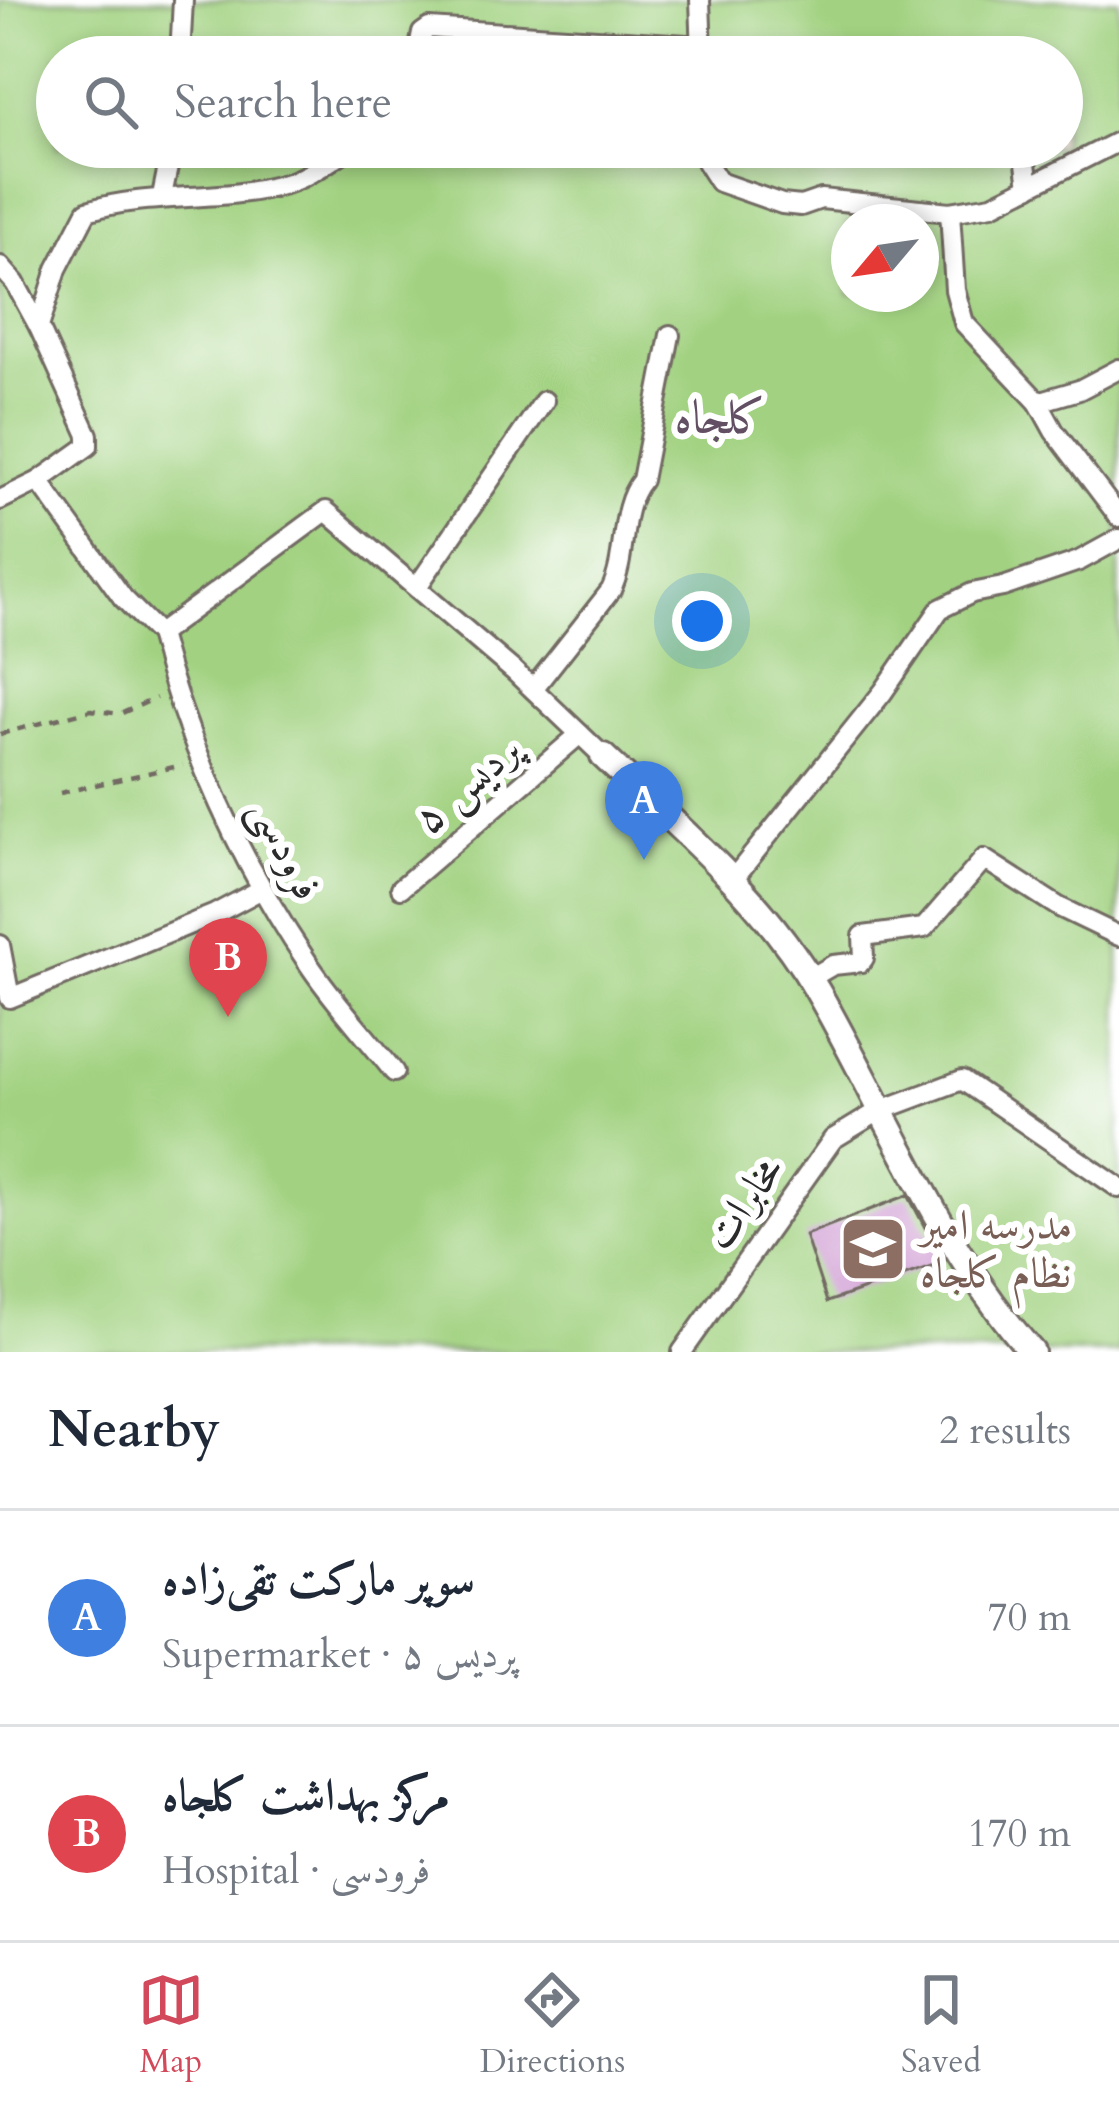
<!DOCTYPE html>
<html lang="en">
<head>
<meta charset="utf-8">
<style>
	body { margin:0; font-family:Cardo,Amiri,serif; background:#f2f2f3; color:#1f2937 }
	.compass { position:absolute; left:831px; top:204px; width:108px; height:108px; border-radius:50%; background:#fff; box-shadow:0 6px 18px #0003; rotate:241deg }
	.you { position:absolute; left:702px; top:621px; width:42px; height:42px; margin:-30px; border:9px solid #fff; border-radius:50%; background:#1a73e8; box-shadow:0 0 0 18px #1a73e833 }
	.badge { display:grid; place-items:center; width:78px; height:78px; border-radius:50%; background:#d1495b; color:#fff; font-size:39px; font-weight:700 }
	.pin { position:absolute; translate:-50% -99px; filter:drop-shadow(0 3px 6px #0008) }
	.pin::after { content:''; position:absolute; top:63px; width:42px; height:36px; background:inherit; clip-path:polygon(0 0,100% 0,50% 100%) }
	.list { margin:0; padding:0; list-style:none }
	h2 { display:flex; justify-content:space-between; align-items:center; height:156px; margin:0; padding:0 48px; font-size:51px }
	h2 small { font-size:39px; font-weight:400; color:#747a83 }
	.list li { display:grid; grid-template-columns:78px 1fr auto; gap:36px; align-items:center; box-sizing:border-box; height:216px; padding:0 48px; border-top:3px solid #e0e1e3 }
	.list b { display:block; font-size:45px; white-space:nowrap }
	.list p { margin:0; font-size:39px; white-space:nowrap; color:#747a83 }
	.list em { font-size:39px; font-style:normal; color:#747a83 }
	.icon { flex:none; width:66px; height:66px; fill:none; stroke:currentColor; stroke-width:2; stroke-linecap:round; stroke-linejoin:round }
	.map { position:relative; flex:none; width:1119px; height:1352px; overflow:hidden }
	.search { position:absolute; background:#fff; box-shadow:0 6px 18px #0003; left:36px; right:36px; top:36px; height:132px; display:flex; align-items:center; gap:30px; box-sizing:border-box; padding:0 42px; border-radius:66px; color:#747a83; font-size:45px }
	.sheet { height:588px; background:#fff }
	nav { display:flex; justify-content:space-around; align-items:center; box-sizing:border-box; height:168px; border-top:3px solid #e0e1e3; background:#fff; font-size:33px; color:#747a83 }
	nav a { display:grid; justify-items:center; gap:6px }
	nav .on { color:#d1495b }
	.map>svg:first-child { display:block }
	.green { fill:#a2d281; stroke:#667e56; stroke-width:3; fill-rule:evenodd }
	.building { fill:#cb93cf }
	.lines { fill:none; stroke-linecap:round; stroke-linejoin:round }
	.minor-casing { stroke:#726b63; stroke-width:24 }
	.tertiary-casing { stroke:#726b63; stroke-width:30 }
	.path { stroke:#726b63; stroke-width:4.5; stroke-dasharray:9 9; stroke-linecap:butt }
	.minor { stroke:#fff; stroke-width:18 }
	.tertiary { stroke:#fff; stroke-width:24 }
	.labels { text-anchor:middle; dominant-baseline:central; stroke-width:12; stroke-linejoin:round; paint-order:stroke }
	.street-label { font-size:42px; fill:#2b2b2b; stroke:#fff }
	.education-label { font-size:42px; fill:#785e54; stroke:#fff; text-anchor:start }
	.quarter-label { font-size:48px; fill:#634f64; stroke:#fff }
</style>
</head>
<body>
<div class="map">
<svg width="1119" height="1352" viewBox="0 0 1119 1352">
	<rect width="100%" height="100%" fill="#fff"/>
	<filter id="ink" filterUnits="userSpaceOnUse"><feTurbulence type="fractalNoise" baseFrequency=".00833" numOctaves="2"/><feDisplacementMap in="SourceGraphic" scale="24" xChannelSelector="R" yChannelSelector="G"/><feConvolveMatrix kernelMatrix="1 2 1 2 8 2 1 2 1" color-interpolation-filters="sRGB"/></filter>
	<filter id="wash" filterUnits="userSpaceOnUse"><feTurbulence type="fractalNoise" baseFrequency=".004" numOctaves="4" result="noise"/><feDisplacementMap in="SourceGraphic" scale="48" xChannelSelector="R" yChannelSelector="G"/><feGaussianBlur stdDeviation="2.7" result="paint"/><feColorMatrix in="noise" values="0 0 0 0 0 0 0 0 0 0 0 0 0 0 0 0 0 1.4 0 .05"/><feComposite in="paint" operator="in"/></filter>
	<g filter="url(#wash)">
		<rect width="100%" height="100%" fill="#f5e3ca"/>
		<path class="green" d="M0,0H1119V1352H0ZM57,57H1062V147H57ZM849,222H921V294H849Z"/>
		<g id="blocks">
			<path class="building" d="M908,1195L943,1262L827,1302L805,1235Z"/>
		</g>
	</g>
	<g filter="url(#ink)">
		<use href="#blocks" fill-opacity="0" stroke="#726b63" stroke-width="3"/>
		<g class="lines">
			<g class="minor-casing">
				<g id="minor">
					<path d="M700,0L702,55"/>
					<path d="M180,57L183,0"/>
					<path d="M417,57L422,33L429,28L702,46"/>
					<path d="M707,147L706,162L719,182L782,204L801,206L821,199L950,212L992,205L1119,141"/>
					<path d="M1024,147L1029,187"/>
					<path d="M162,196L172,147"/>
					<path d="M950,212L955,290L964,323L1038,402L1054,431L1119,517"/>
					<path d="M0,266L15,283L39,327"/>
					<path d="M1038,402L1079,390L1119,369"/>
					<path d="M39,481L88,446V435L39,327L57,269L87,211C152,191 221,203 285,184C308,177 331,161 351,147"/>
					<path d="M0,500L39,481L123,598L159,634"/>
					<path d="M417,587L544,401"/>
					<path d="M159,634L326,511L515,672L603,756"/>
					<path d="M159,634C189,749 241,864 308,963C333,1001 366,1036 394,1072"/>
					<path d="M533,689L611,590C628,556 618,509 642,480L670,335"/>
					<path d="M734,878L883,692L940,609L972,593L1003,587L1079,561L1119,539"/>
					<path d="M401,888L580,734"/>
					<path d="M0,945L10,998L215,914L262,889"/>
					<path d="M809,979L833,965L861,962L864,958L863,936L924,928L984,859L1059,907L1119,936"/>
					<path d="M682,1352L833,1139L879,1111L962,1080L1119,1188"/>
				</g>
			</g>
			<g class="tertiary-casing">
				<path id="tertiary" d="M603,756C680,829 764,898 818,992C887,1112 939,1247 1032,1352"/>
			</g>
			<g class="path">
				<path d="M0,734L91,710L120,714L156,698"/>
				<path d="M60,793L183,765"/>
			</g>
			<use href="#minor" class="minor"/>
			<use href="#tertiary" class="tertiary"/>
		</g>
	</g>
	<defs>
		<g id="school-square" transform="scale(3.45)"><rect x="-9" y="-9" width="18" height="18" rx="4" fill="#8d6e63" stroke="#fff"/><path d="M0-5L7-2L0 1L-7-2ZM-4 1L0 2.5L4 1V4Q0 6-4 4Z" fill="#fff"/></g>
	</defs>
	<g fill-rule="evenodd">
		<use href="#school-square" x="873" y="1249"/>
	</g>
	<g class="labels">
		<g class="street-label">
			<text transform="translate(467 784) rotate(-41)">پردیس ۵</text>
			<text transform="translate(286 849) rotate(63)">فرودسی</text>
			<text transform="translate(744 1203) rotate(-55)">مخابرات</text>
		</g>
		<g class="education-label">
			<text x="920" y="1225">مدرسه امیر<tspan x="920" dy="48">نظام کلجاه</tspan></text>
		</g>
		<g class="quarter-label">
			<text x="720" y="417">کلجاه</text>
		</g>
	</g>
</svg>
<svg class="compass" viewBox="-18 -18 36 36"><path d="M0-13l5 13h-10z" fill="#e53935"/><path d="M0 13l5-13h-10z" fill="#747a83"/></svg>
<div class="you"></div>
<div class="pin badge" style="left:644px;top:860px;background:#3f7fe0">A</div>
<div class="pin badge" style="left:228px;top:1017px;background:#e0444e">B</div>
<div class="search"><svg class="icon" aria-label="search" viewBox="0 0 24 24"><circle cx="10" cy="10" r="6"/><path d="M15 15l6 6"/></svg>Search here</div>
</div>
<section class="sheet">
<h2>Nearby<small>2 results</small></h2>
<ul class="list">
<li><span class="badge" style="background:#3f7fe0">A</span><div><b>سوپر مارکت تقی‌زاده</b><p>Supermarket · پردیس ۵</p></div><em>70 m</em></li>
<li><span class="badge" style="background:#e0444e">B</span><div><b>مرکز بهداشت کلجاه</b><p>Hospital · فرودسی</p></div><em>170 m</em></li>
</ul>
</section>
<nav>
<a class="on"><svg class="icon" aria-label="map" viewBox="0 0 24 24"><path d="M3 6l6-2 6 2 6-2v14l-6 2-6-2-6 2zM9 4v14M15 6v14"/></svg>Map</a>
<a><svg class="icon" aria-label="directions" viewBox="0 0 24 24"><path d="M12 3l9 9-9 9-9-9zM9 14v-3h6M13 9l2 2-2 2"/></svg>Directions</a>
<a><svg class="icon" aria-label="saved" viewBox="0 0 24 24"><path d="M7 4h10v16l-5-4-5 4z"/></svg>Saved</a>
</nav>
</body>
</html>
